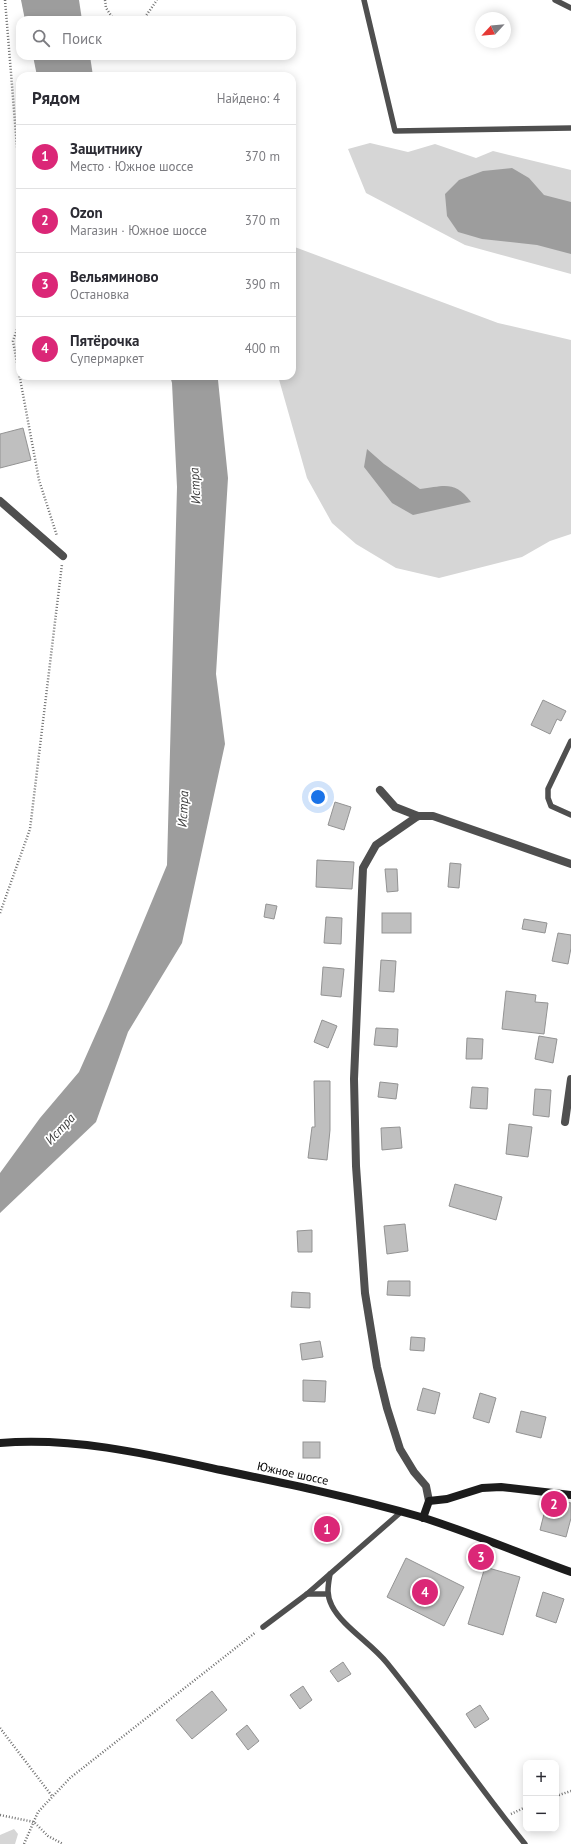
<!DOCTYPE html>
<html lang="ru">
<head>
<meta charset="utf-8">
<style>
	body { margin:0; font-family:"PT Sans",sans-serif; background:#f2f2f3; color:#2b2b33 }
	.controls { position:absolute; right:12px; bottom:12px; display:grid; overflow:hidden; border-radius:8px; box-shadow:0 2px 10px #0003 }
	.controls button { width:36px; height:36px; display:grid; place-items:center; padding:0; border:0; border-bottom:1px solid #e1e1e2; background:#fff; color:#2b2b33; font:20px sans-serif }
	.compass { position:absolute; left:475px; top:12px; width:36px; height:36px; border-radius:50%; background:#fff; box-shadow:0 2px 10px #0003; rotate:244deg }
	.you { position:absolute; left:318px; top:797px; width:14px; height:14px; margin:-10px; border:3px solid #fff; border-radius:50%; background:#1a73e8; box-shadow:0 0 0 6px #1a73e833 }
	.badge { display:grid; place-items:center; width:26px; height:26px; border-radius:50%; background:#db2777; color:#fff; font-size:13px; font-weight:700 }
	.pin { position:absolute; translate:-50% -50%; border:2px solid #fff; box-shadow:0 1px 4px #0006 }
	.list { margin:0; padding:0; list-style:none }
	h2 { display:flex; justify-content:space-between; align-items:center; height:52px; margin:0; padding:0 16px; font-size:17px }
	h2 small { font-size:13px; font-weight:400; color:#7c7c81 }
	.list li { display:grid; grid-template-columns:26px 1fr auto; gap:12px; align-items:center; box-sizing:border-box; height:64px; padding:0 16px; border-top:1px solid #e1e1e2 }
	.list b { display:block; font-size:15px; white-space:nowrap }
	.list p { margin:0; font-size:13px; white-space:nowrap; color:#7c7c81 }
	.list em { font-size:13px; font-style:normal; color:#7c7c81 }
	.icon { flex:none; width:22px; height:22px; fill:none; stroke:currentColor; stroke-width:2; stroke-linecap:round; stroke-linejoin:round }
	.map { position:relative; flex:none; width:571px; height:1844px; overflow:hidden }
	.search { position:absolute; background:#fff; box-shadow:0 2px 10px #0003; left:16px; top:16px; width:280px; height:44px; display:flex; align-items:center; gap:10px; box-sizing:border-box; padding:0 14px; border-radius:12px; color:#7c7c81; font-size:15px }
	.panel { position:absolute; background:#fff; box-shadow:0 2px 10px #0003; left:16px; top:72px; width:280px; height:308px; border-radius:12px }
	.map>svg:first-child { display:block }
	.green { fill:#d6d6d6 }
	.water { fill:#9d9d9d }
	.building { fill:#bfbfbf; stroke:#939393 }
	.lines { fill:none; stroke-linecap:round; stroke-linejoin:round }
	.path { stroke:#717171; stroke-width:2.5; stroke-dasharray:1 2; stroke-linecap:butt }
	.lane { stroke:#4f4f4f; stroke-width:5.5 }
	.street { stroke:#4f4f4f; stroke-width:8 }
	.secondary { stroke:#1c1c1c; stroke-width:8 }
	.labels { text-anchor:middle; dominant-baseline:central; stroke-width:3.5; stroke-linejoin:round; paint-order:stroke }
	.street-label { font-size:12px; fill:#000; stroke:#fff }
	.water-label { font-size:13px; font-style:italic; fill:#3e3e3e; stroke:#fff }
</style>
</head>
<body>
<div class="map">
<svg width="571" height="1844" viewBox="0 0 571 1844">
	<rect width="100%" height="100%" fill="#fff"/>
	<g class="green">
		<path d="M370,143L408,152L435,144L476,158L493,151L571,170V274L465,245L366,193L348,149Z"/>
		<path d="M292,246L498,323L571,340V534L550,541L522,557L439,578L396,568L356,544L332,523L307,478L278,376H292Z"/>
		<path d="M14,1829L18,1834L15,1844H0V1835Z"/>
	</g>
	<g class="water">
		<path d="M21,0H79L82,20H25Z"/>
		<path d="M33,56H90L93,76H37Z"/>
		<path d="M512,168L529,178L544,195L571,202V254L537,245L482,239L458,232L447,216L445,194L459,180L483,171Z"/>
		<path d="M170,376H217L218,380L228,478L216,674L225,744L182,943L128,1032L96,1122L0,1213V1173L40,1118L79,1072L107,1009L167,865L177,487L172,383Z"/>
		<path d="M367,449L384,464L420,489C444,486 455,480 471,502L413,515L392,503L364,467Z"/>
	</g>
	<g class="building">
		<path d="M23,428L31,460L0,468V434Z"/>
		<path d="M543,700L566,711L561,721L557,719L550,734L531,725Z"/>
		<path d="M335,802L351,807L344,830L328,825Z"/>
		<path d="M317,860L354,862L352,889L316,887Z"/>
		<path d="M450,863L461,864L459,888L448,887Z"/>
		<path d="M385,869H397L398,891L387,892Z"/>
		<path d="M266,904L277,906L274,919L264,917Z"/>
		<rect x="382" y="913" width="29" height="20"/>
		<path d="M326,917L342,918L341,944L324,943Z"/>
		<path d="M524,919L547,923L545,933L522,929Z"/>
		<path d="M558,933L571,935V948L568,964L552,961Z"/>
		<path d="M381,960L396,961L394,992L379,991Z"/>
		<path d="M323,967L344,969L341,997L321,995Z"/>
		<path d="M506,991L536,995L535,1002L548,1003L544,1034L502,1029Z"/>
		<path d="M322,1020L337,1026L328,1048L314,1042Z"/>
		<path d="M376,1028L398,1029L397,1047L374,1045Z"/>
		<path d="M539,1036L557,1039L553,1063L535,1059Z"/>
		<path d="M467,1038L483,1039L482,1059H466Z"/>
		<path d="M314,1081H330V1130L327,1160L308,1158L312,1127H315Z"/>
		<path d="M380,1082L398,1084L396,1099L378,1097Z"/>
		<path d="M472,1087L488,1088L487,1109L470,1108Z"/>
		<path d="M535,1089L551,1090L549,1117L533,1115Z"/>
		<path d="M509,1124L532,1127L528,1157L506,1154Z"/>
		<path d="M400,1127L402,1148L382,1150L381,1128Z"/>
		<path d="M455,1184L502,1197L496,1220L449,1206Z"/>
		<path d="M405,1224L408,1251L387,1254L384,1226Z"/>
		<path d="M312,1230V1252H298L297,1231Z"/>
		<path d="M388,1281H410V1296L387,1295Z"/>
		<path d="M292,1292L310,1293V1308L291,1307Z"/>
		<path d="M411,1337L425,1338L424,1351L410,1350Z"/>
		<path d="M320,1341L323,1357L302,1360L300,1344Z"/>
		<path d="M303,1380L326,1381L325,1402L303,1401Z"/>
		<path d="M423,1388L440,1393L435,1414L417,1410Z"/>
		<path d="M480,1393L496,1398L489,1423L473,1418Z"/>
		<path d="M521,1411L546,1417L541,1438L516,1432Z"/>
		<rect x="303" y="1442" width="17" height="16"/>
		<path d="M548,1498L571,1503V1518L566,1537L540,1530Z"/>
		<path d="M406,1558L464,1587L444,1626L387,1597Z"/>
		<path d="M485,1567L520,1577L503,1635L468,1624Z"/>
		<path d="M543,1592L564,1599L556,1623L536,1616Z"/>
		<path d="M343,1662L351,1674L338,1682L330,1671Z"/>
		<path d="M303,1686L312,1700L300,1709L290,1695Z"/>
		<path d="M212,1691L227,1710L192,1739L176,1720Z"/>
		<path d="M480,1705L489,1719L475,1728L466,1714Z"/>
		<path d="M247,1725L259,1741L248,1750L236,1734Z"/>
	</g>
	<g class="lines">
		<g class="path">
			<path d="M5,0L20,183"/>
			<path d="M105,0L106,8L114,20"/>
			<path d="M143,20L157,0"/>
			<path d="M20,321L13,341L39,480L57,536"/>
			<path d="M0,913L30,829L62,564"/>
			<path d="M0,1728L52,1796"/>
			<path d="M556,1796L571,1791"/>
			<path d="M511,1814L526,1807"/>
			<path d="M0,1815L34,1822L48,1836L63,1844"/>
			<path d="M24,1844L38,1812L70,1778L256,1632"/>
		</g>
		<g class="lane">
			<path d="M364,0L395,131L571,128"/>
			<path d="M555,0L571,8"/>
			<path d="M571,741L548,789V798L551,806L571,815"/>
			<path d="M330,1574C328,1586 326,1595 332,1606C342,1626 372,1644 387,1663C435,1722 477,1785 525,1844"/>
			<path d="M307,1594H327"/>
			<path d="M263,1627L307,1594L401,1512"/>
		</g>
		<g class="street">
			<path d="M0,501L63,556"/>
			<path d="M380,790L395,807L418,816"/>
			<path d="M565,1122L571,1079"/>
			<path d="M429,1501L426,1486L414,1472L400,1449L387,1408L377,1367L365,1293L356,1166L354,1079L363,868L376,845L418,816H433L571,864"/>
		</g>
		<g class="secondary">
			<path d="M0,1443C75,1437 148,1454 221,1470C288,1484 355,1498 421,1517C472,1533 521,1554 571,1572"/>
			<path d="M423,1518L429,1501L447,1499L482,1488L501,1487L571,1495"/>
		</g>
	</g>
	<g class="labels">
		<g class="street-label">
			<text transform="translate(293 1473) rotate(12)">Южное шоссе</text>
		</g>
		<g class="water-label">
			<text transform="translate(195 486) rotate(-93)">Истра</text>
			<text transform="translate(183 809) rotate(-87)">Истра</text>
			<text transform="translate(60 1129) rotate(-47)">Истра</text>
		</g>
	</g>
</svg>
<div class="controls">
<button>+</button>
<button>−</button>
</div>
<svg class="compass" viewBox="-18 -18 36 36"><path d="M0-13l5 13h-10z" fill="#e53935"/><path d="M0 13l5-13h-10z" fill="#7c7c81"/></svg>
<div class="you"></div>
<div class="pin badge" style="left:327px;top:1529px">1</div>
<div class="pin badge" style="left:554px;top:1504px">2</div>
<div class="pin badge" style="left:481px;top:1557px">3</div>
<div class="pin badge" style="left:425px;top:1592px">4</div>
<div class="search"><svg class="icon" aria-label="search" viewBox="0 0 24 24"><circle cx="10" cy="10" r="6"/><path d="M15 15l6 6"/></svg>Поиск</div>
<section class="panel">
<h2>Рядом<small>Найдено: 4</small></h2>
<ul class="list">
<li><span class="badge">1</span><div><b>Защитнику</b><p>Место · Южное шоссе</p></div><em>370 m</em></li>
<li><span class="badge">2</span><div><b>Ozon</b><p>Магазин · Южное шоссе</p></div><em>370 m</em></li>
<li><span class="badge">3</span><div><b>Вельяминово</b><p>Остановка</p></div><em>390 m</em></li>
<li><span class="badge">4</span><div><b>Пятёрочка</b><p>Супермаркет</p></div><em>400 m</em></li>
</ul>
</section>
</div>
</body>
</html>
